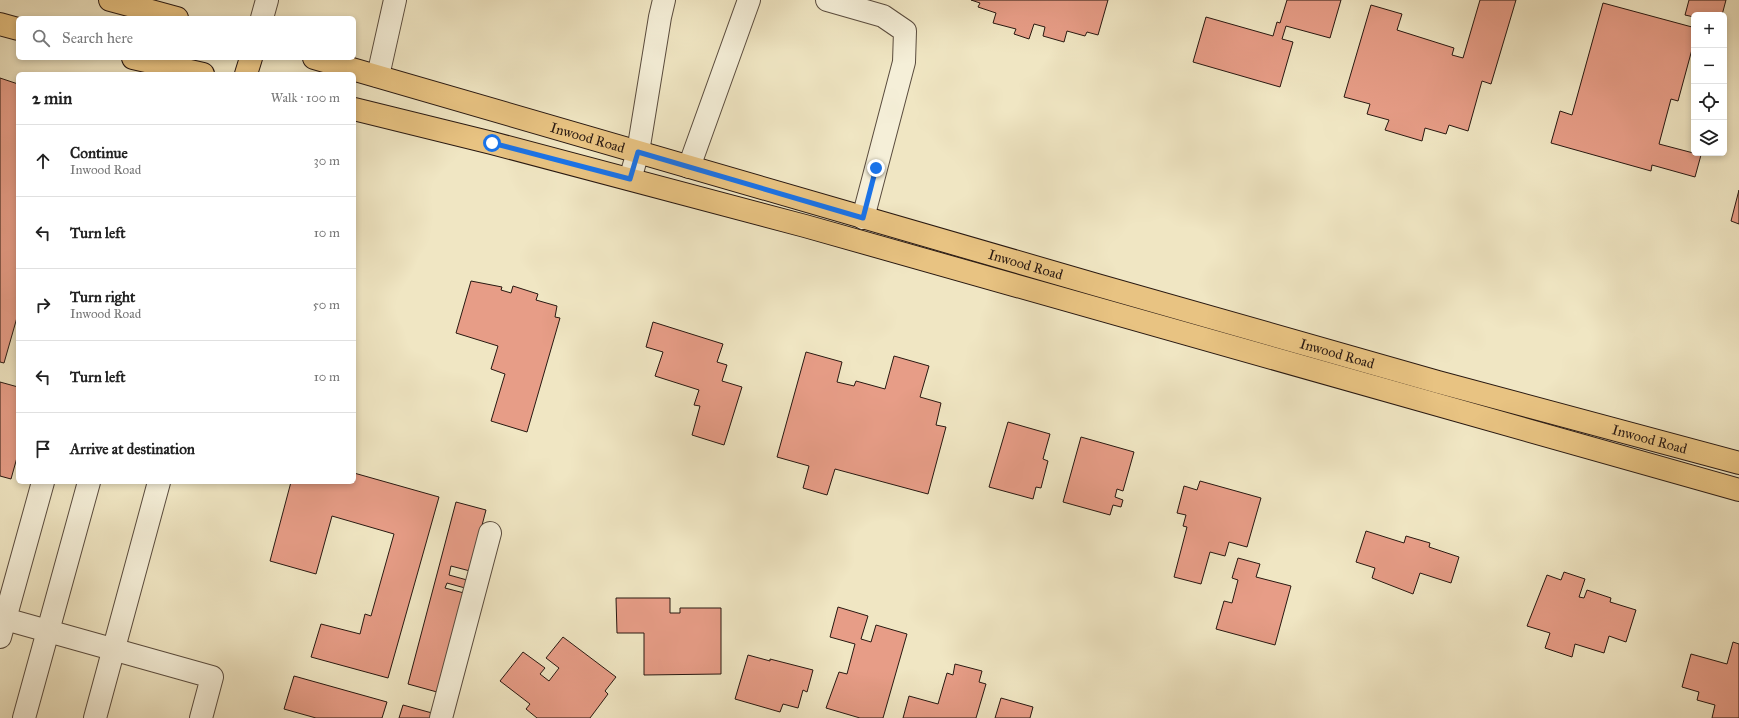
<!DOCTYPE html>
<html lang="en">
<head>
<meta charset="utf-8">
<style>
	body { margin:0; font-family:"IM FELL Great Primer",serif; background:#f2f2f2; color:#222 }
	.controls { position:absolute; right:12px; top:12px; display:grid; overflow:hidden; border-radius:6px; box-shadow:0 2px 6px #0003 }
	.controls button { width:36px; height:36px; display:grid; place-items:center; padding:0; border:0; border-bottom:1px solid #e0e0e0; background:#fff; color:#222; font:20px sans-serif }
	.stop { position:absolute; width:12px; height:12px; margin:-9px; border:3px solid #1a73e8; border-radius:50%; background:#fff }
	.stop.end { background:#1a73e8; border-color:#fff; box-shadow:0 1px 4px #0008 }
	.list { margin:0; padding:0; list-style:none }
	h2 { display:flex; justify-content:space-between; align-items:center; height:52px; margin:0; padding:0 16px; font-size:17px }
	h2 small { font-size:13px; font-weight:400; color:#767676 }
	.list li { display:grid; grid-template-columns:26px 1fr auto; gap:12px; align-items:center; box-sizing:border-box; height:72px; padding:0 16px; border-top:1px solid #e0e0e0 }
	.list b { display:block; font-size:15px; white-space:nowrap }
	.list p { margin:0; font-size:13px; white-space:nowrap; color:#767676 }
	.list em { font-size:13px; font-style:normal; color:#767676 }
	.icon { flex:none; width:22px; height:22px; fill:none; stroke:currentColor; stroke-width:2; stroke-linecap:round; stroke-linejoin:round }
	.map { position:relative; flex:none; width:1739px; height:718px; overflow:hidden }
	.search { position:absolute; background:#fff; box-shadow:0 2px 6px #0003; left:16px; top:16px; width:340px; height:44px; display:flex; align-items:center; gap:10px; box-sizing:border-box; padding:0 14px; border-radius:6px; color:#767676; font-size:15px }
	.panel { position:absolute; background:#fff; box-shadow:0 2px 6px #0003; left:16px; top:72px; width:340px; height:412px; border-radius:6px }
	.map>svg:first-child { display:block }
	.building { fill:#e79d87; stroke:#281811 }
	.lines { fill:none; stroke-linecap:round; stroke-linejoin:round }
	.minor-casing { stroke:#5a4c3e; stroke-width:24 }
	.major-casing { stroke:#281811; stroke-width:24 }
	.minor { stroke:#f5efd8; stroke-width:22 }
	.major { stroke:#e8c382; stroke-width:22 }
	.route { stroke:#1a73e8; stroke-width:5 }
	.labels { text-anchor:middle; dominant-baseline:central; stroke-width:3.5; stroke-linejoin:round; paint-order:stroke }
	.street-label { font-size:14px; fill:#281811; stroke:#f5efd8 }
</style>
</head>
<body>
<div class="map">
<svg width="1739" height="718" viewBox="0 0 1739 718">
	<rect width="100%" height="100%" fill="#f0e6c3"/>
	<filter id="stains"><feTurbulence type="fractalNoise" baseFrequency=".005" numOctaves="4"/><feColorMatrix values="0 0 0 0 .2 0 0 0 0 .09 0 0 0 0 .02 0 0 0 .5 -.17"/></filter>
	<radialGradient id="worn" r=".72"><stop offset=".6" stop-color="#630" stop-opacity="0"/><stop offset="1" stop-color="#630" stop-opacity=".3"/></radialGradient>
	<g class="building">
		<path d="M971,0H1108L1098,35L1087,32L1085,36L1067,31L1064,42L1043,36L1045,27L1034,24L1029,39L1014,34L1016,29L993,23L996,13L978,7L980,3Z"/>
		<path d="M1287,0H1341L1330,38L1286,26L1282,39L1293,42L1280,87L1193,62L1206,17L1273,36L1277,22L1280,23Z"/>
		<path d="M1480,0H1516L1491,84L1482,81L1468,131L1449,125L1446,134L1425,128L1422,141L1385,130L1389,120L1367,114L1370,104L1344,97L1371,5L1402,14L1397,30L1454,48L1452,55L1463,58Z"/>
		<path d="M1689,0H1726L1722,15H1694V17L1685,15Z"/>
		<path d="M1603,3L1692,27L1694,18V42L1678,101L1671,99L1659,144L1701,155L1695,177L1652,165L1651,171L1551,143L1560,111L1572,115Z"/>
		<path d="M0,78L18,84V314L4,363L0,362Z"/>
		<path d="M1739,190V224L1731,221Z"/>
		<path d="M471,281L502,287L501,290L511,293L513,286L538,294L536,300L557,306L555,317L560,318L527,432L491,421L505,374L491,369L498,346L456,333Z"/>
		<path d="M653,322L723,344L717,362L727,365L722,381L742,387L724,445L692,435L700,406L694,405L699,390L655,376L663,352L646,347Z"/>
		<path d="M806,352L842,362L837,382L854,386L856,381L885,389L894,356L929,366L920,397L941,403L936,425L946,427L928,494L835,469L827,495L803,488L809,466L777,457Z"/>
		<path d="M0,382L18,387V454L11,479L0,476Z"/>
		<path d="M1008,422L1050,434L1043,459L1048,461L1041,488L1036,487L1033,499L989,487Z"/>
		<path d="M1081,437L1134,452L1123,491L1117,489L1115,497L1123,500L1121,507L1113,505L1110,515L1063,502Z"/>
		<path d="M354,473L439,497L388,678L311,657L321,624L360,634L365,614L371,616L394,534L332,516L316,574L270,561L291,482H354Z"/>
		<path d="M1200,481L1261,498L1247,547L1229,542L1225,556L1210,552L1201,584L1174,577L1187,527L1183,526L1186,515L1177,513L1184,486L1197,490Z"/>
		<path d="M456,502L486,510L470,571L451,566L449,575L467,580L465,588L447,583L445,588L464,593L437,692L408,684Z"/>
		<path d="M1366,531L1404,543L1406,536L1430,543L1429,547L1459,557L1451,583L1420,573L1413,594L1372,578L1375,568L1356,562Z"/>
		<path d="M1238,558L1260,564L1256,577L1291,586L1275,645L1216,629L1224,601L1232,603L1238,580L1232,578Z"/>
		<path d="M1564,572L1585,579L1579,597L1584,598L1587,590L1611,598L1610,602L1636,610L1626,642L1609,636L1604,653L1575,644L1572,657L1545,648L1550,633L1527,626L1547,575L1561,580Z"/>
		<path d="M616,598H670V613H680V608H721V674L644,675V633H617Z"/>
		<path d="M838,607L868,616L861,639L871,642L876,625L907,634L883,718H860L826,708L839,672L847,674L855,644L830,637Z"/>
		<path d="M563,637L616,677L605,691L608,694L590,718H537L526,709L530,704L500,681L523,652L545,668L540,674L549,681L559,668L546,658Z"/>
		<path d="M1733,642L1739,644V718H1712L1715,705L1697,700L1699,692L1682,687L1691,654L1727,664Z"/>
		<path d="M748,655L770,661V659L813,670L807,692L803,690L798,708L783,704L780,712L735,699Z"/>
		<path d="M955,664L982,671L979,682L986,684L976,718H903L909,696L938,704L947,673L953,675Z"/>
		<path d="M294,676L387,702L382,718H316L284,709Z"/>
		<path d="M1001,698L1033,707L1030,718H995Z"/>
		<path d="M403,705L432,713L431,718H399Z"/>
	</g>
	<g class="lines">
		<g class="minor-casing">
			<g id="minor">
				<path d="M827,0L883,16L905,31L904,62L863,218"/>
				<path d="M262,18L267,0"/>
				<path d="M378,76L395,0"/>
				<path d="M689,167L749,0"/>
				<path d="M630,179L638,152L660,17L664,0"/>
				<path d="M5,619L212,677L201,718"/>
				<path d="M0,637L43,482"/>
				<path d="M24,718L89,482"/>
				<path d="M95,718L159,482"/>
				<path d="M441,718L490,533"/>
			</g>
		</g>
		<g class="major-casing">
			<g id="major">
				<path d="M110,0L177,18"/>
				<path d="M0,24L18,29"/>
				<path d="M133,58L203,74"/>
				<path id="s1" d="M314,58L1097,285L1438,382L1739,463"/>
				<path d="M246,74L251,58"/>
				<path d="M354,109L492,143L805,226L1739,490"/>
			</g>
		</g>
		<use href="#minor" class="minor"/>
		<use href="#major" class="major"/>
	</g>
	<g class="lines">
		<path class="route" d="M492,143L630,179L638,152L863,218L876,168"/>
	</g>
	<g class="labels">
		<g class="street-label">
			<text stroke="none"><textPath href="#s1" startOffset="285">Inwood Road</textPath></text>
			<text stroke="none"><textPath href="#s1" startOffset="741">Inwood Road</textPath></text>
			<text stroke="none"><textPath href="#s1" startOffset="1065">Inwood Road</textPath></text>
			<text stroke="none"><textPath href="#s1" startOffset="1389">Inwood Road</textPath></text>
		</g>
	</g>
	<rect width="100%" height="100%" filter="url(#stains)"/>
	<rect width="100%" height="100%" fill="url(#worn)"/>
</svg>
<div class="controls">
<button>+</button>
<button>−</button>
<button><svg class="icon" aria-label="locate" viewBox="0 0 24 24"><circle cx="12" cy="12" r="6"/><path d="M12 2v4M12 18v4M2 12h4M18 12h4"/></svg></button>
<button><svg class="icon" aria-label="layers" viewBox="0 0 24 24"><path d="M12 4l9 5-9 5-9-5zM3 14l9 5 9-5"/></svg></button>
</div>
<div class="stop" style="left:492px;top:143px"></div>
<div class="stop end" style="left:876px;top:168px"></div>
<div class="search"><svg class="icon" aria-label="search" viewBox="0 0 24 24"><circle cx="10" cy="10" r="6"/><path d="M15 15l6 6"/></svg>Search here</div>
<section class="panel">
<h2>2 min<small>Walk · 100 m</small></h2>
<ul class="list">
<li><svg class="icon" aria-label="ahead" viewBox="0 0 24 24"><path d="M12 20V5M6 11l6-6 6 6"/></svg><div><b>Continue</b><p>Inwood Road</p></div><em>30 m</em></li>
<li><svg class="icon" aria-label="left" viewBox="0 0 24 24"><path d="M17 20v-9H6M10 6l-5 5 5 5"/></svg><div><b>Turn left</b></div><em>10 m</em></li>
<li><svg class="icon" aria-label="right" viewBox="0 0 24 24"><path d="M7 20v-9h11M14 6l5 5-5 5"/></svg><div><b>Turn right</b><p>Inwood Road</p></div><em>50 m</em></li>
<li><svg class="icon" aria-label="left" viewBox="0 0 24 24"><path d="M17 20v-9H6M10 6l-5 5 5 5"/></svg><div><b>Turn left</b></div><em>10 m</em></li>
<li><svg class="icon" aria-label="arrive" viewBox="0 0 24 24"><path d="M6 21V4h12l-3 4 3 4H6"/></svg><div><b>Arrive at destination</b></div></li>
</ul>
</section>
</div>
</body>
</html>
